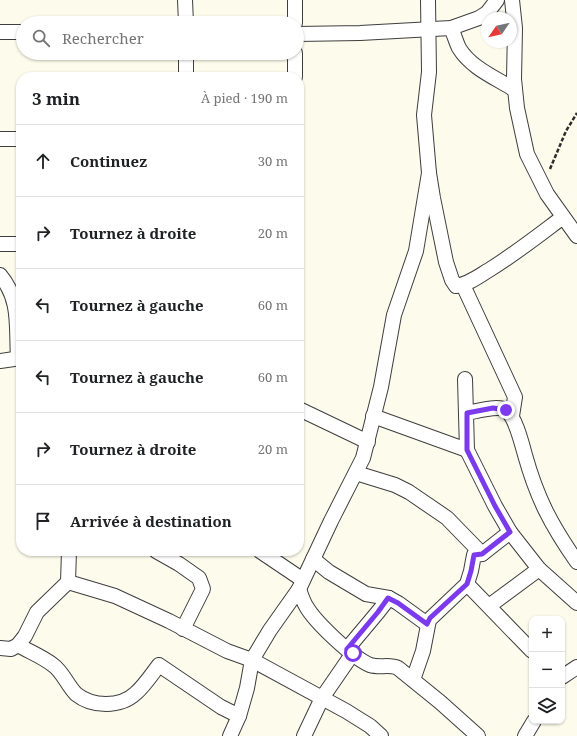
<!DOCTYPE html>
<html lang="fr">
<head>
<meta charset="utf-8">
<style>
	body { margin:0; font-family:"Noto Serif",serif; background:#f2f2f2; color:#202124 }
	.controls { position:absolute; right:12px; bottom:12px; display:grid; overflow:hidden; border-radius:8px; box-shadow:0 1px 3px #0004 }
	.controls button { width:36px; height:36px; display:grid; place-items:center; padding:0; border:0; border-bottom:1px solid #e0e0e0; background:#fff; color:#202124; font:20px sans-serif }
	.compass { position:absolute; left:481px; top:12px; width:36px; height:36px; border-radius:50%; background:#fff; box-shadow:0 1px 3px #0004; rotate:236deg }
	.stop { position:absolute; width:12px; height:12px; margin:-9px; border:3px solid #7c3aed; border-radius:50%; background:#fff }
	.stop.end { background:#7c3aed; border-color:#fff; box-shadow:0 1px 4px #0008 }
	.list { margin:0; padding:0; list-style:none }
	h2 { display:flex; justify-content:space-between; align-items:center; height:52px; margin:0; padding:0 16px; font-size:17px }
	h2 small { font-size:13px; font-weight:400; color:#757577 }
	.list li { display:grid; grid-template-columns:26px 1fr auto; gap:12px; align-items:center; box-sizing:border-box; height:72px; padding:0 16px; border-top:1px solid #e0e0e0 }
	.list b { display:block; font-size:15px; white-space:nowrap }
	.list em { font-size:13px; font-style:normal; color:#757577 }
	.icon { flex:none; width:22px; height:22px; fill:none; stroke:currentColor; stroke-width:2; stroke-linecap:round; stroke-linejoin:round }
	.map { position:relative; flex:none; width:577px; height:736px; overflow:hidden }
	.search { position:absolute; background:#fff; box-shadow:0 1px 3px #0004; left:16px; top:16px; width:288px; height:44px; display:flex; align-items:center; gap:10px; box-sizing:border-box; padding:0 14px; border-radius:22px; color:#757577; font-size:15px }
	.panel { position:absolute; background:#fff; box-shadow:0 1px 3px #0004; left:16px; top:72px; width:288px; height:484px; border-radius:16px }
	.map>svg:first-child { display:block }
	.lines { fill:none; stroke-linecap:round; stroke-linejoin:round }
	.minor-casing { stroke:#3e3e3e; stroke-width:16 }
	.path { stroke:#2d2d2d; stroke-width:2.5; stroke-dasharray:4 2; stroke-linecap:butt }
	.minor { stroke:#fff; stroke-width:14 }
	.route { stroke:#7c3aed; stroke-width:5 }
</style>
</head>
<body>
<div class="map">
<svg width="577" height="736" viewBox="0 0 577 736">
	<rect width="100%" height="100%" fill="#fdfbeb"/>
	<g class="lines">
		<g class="minor-casing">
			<g id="minor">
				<path d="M185,0L186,23"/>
				<path d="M295,0V23"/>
				<path d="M428,0L429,72L424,115L429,173L433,198L446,262L452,280L456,286C469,284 479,276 489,270C515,254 539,235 563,217"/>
				<path d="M512,0L515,28L514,79L517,108L527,154L547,194L577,236"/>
				<path d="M451,28C454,34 456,42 459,48C471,68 496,78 515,90"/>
				<path d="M0,32H23"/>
				<path d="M297,34L360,33L451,28L479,18L487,13L497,0"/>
				<path d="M186,53V77"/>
				<path d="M295,53V77"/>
				<path d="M0,139H21"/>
				<path d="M0,244H21"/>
				<path d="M0,275C21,300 16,327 18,358"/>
				<path d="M463,285L515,397L512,416"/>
				<path d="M0,361L21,358"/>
				<path d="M465,379L467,450L495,506L510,532L539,569L577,603"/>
				<path d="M299,409L368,442"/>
				<path d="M467,413C477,411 498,405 506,410C515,416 522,444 525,455C537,498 551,525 577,562"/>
				<path d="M373,416L467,450"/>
				<path d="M356,473L395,485L409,492L447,518L482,554"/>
				<path d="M156,551L179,564L199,578L203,589L183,629"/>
				<path d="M260,551L303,580"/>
				<path d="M313,559L329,572L366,594L389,598L398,603L427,624"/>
				<path d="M68,582L115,596L169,621L227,651L252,660L346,711L370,726L381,736"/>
				<path d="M467,584L532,651"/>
				<path d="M299,589C301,595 303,601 306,606C315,622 353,658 370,665C380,668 390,664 398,668L440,702L478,736"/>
				<path d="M489,606L539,569"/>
				<path d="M18,645C30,652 43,657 53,665C63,672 67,685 76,694C92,707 120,708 136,693C145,685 152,674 159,665L221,707L239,716"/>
				<path d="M0,648L11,649L18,645L25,636L37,612L68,582L69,551"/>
				<path d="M347,649L378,612L389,598"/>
				<path d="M562,677L577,667"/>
				<path d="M413,680L423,651L429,620L467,584L471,571L474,555L482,554L510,532"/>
				<path d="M230,736L239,716L247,688L252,660L270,630L299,589L331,521L363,458L381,387L394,315L416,251L429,173"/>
				<path d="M304,736L322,698L353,653"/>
				<path d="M525,736L534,721"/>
			</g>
		</g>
		<path class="path" d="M550,169L566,131L577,113"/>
		<use href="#minor" class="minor"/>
	</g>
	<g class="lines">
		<path class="route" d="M353,653L347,649L378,612L388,598L398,603L427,624L430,618L467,584L471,571L474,555L482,554L510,532L495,506L467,450V413L493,408L506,410"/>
	</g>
</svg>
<div class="controls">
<button>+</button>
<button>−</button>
<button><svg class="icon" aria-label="layers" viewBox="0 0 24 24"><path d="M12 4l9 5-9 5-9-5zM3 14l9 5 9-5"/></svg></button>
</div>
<svg class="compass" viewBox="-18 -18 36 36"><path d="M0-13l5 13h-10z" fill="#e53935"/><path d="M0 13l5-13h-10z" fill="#757577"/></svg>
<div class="stop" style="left:353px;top:653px"></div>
<div class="stop end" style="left:506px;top:410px"></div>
<div class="search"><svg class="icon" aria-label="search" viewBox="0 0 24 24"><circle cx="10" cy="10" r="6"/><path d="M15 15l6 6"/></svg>Rechercher</div>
<section class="panel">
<h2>3 min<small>À pied · 190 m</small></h2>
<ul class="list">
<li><svg class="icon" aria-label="ahead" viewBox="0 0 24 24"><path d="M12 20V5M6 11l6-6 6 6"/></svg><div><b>Continuez</b></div><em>30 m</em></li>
<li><svg class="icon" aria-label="right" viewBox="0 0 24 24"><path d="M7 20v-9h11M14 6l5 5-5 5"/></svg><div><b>Tournez à droite</b></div><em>20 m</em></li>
<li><svg class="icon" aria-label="left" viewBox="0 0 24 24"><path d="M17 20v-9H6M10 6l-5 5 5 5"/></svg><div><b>Tournez à gauche</b></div><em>60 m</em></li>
<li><svg class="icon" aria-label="left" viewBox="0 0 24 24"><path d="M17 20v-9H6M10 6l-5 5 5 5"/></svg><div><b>Tournez à gauche</b></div><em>60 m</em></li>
<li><svg class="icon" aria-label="right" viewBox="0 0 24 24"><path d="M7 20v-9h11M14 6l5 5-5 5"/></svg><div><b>Tournez à droite</b></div><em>20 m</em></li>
<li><svg class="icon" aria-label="arrive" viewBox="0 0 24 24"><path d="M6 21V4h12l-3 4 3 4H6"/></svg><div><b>Arrivée à destination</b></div></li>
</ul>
</section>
</div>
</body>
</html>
